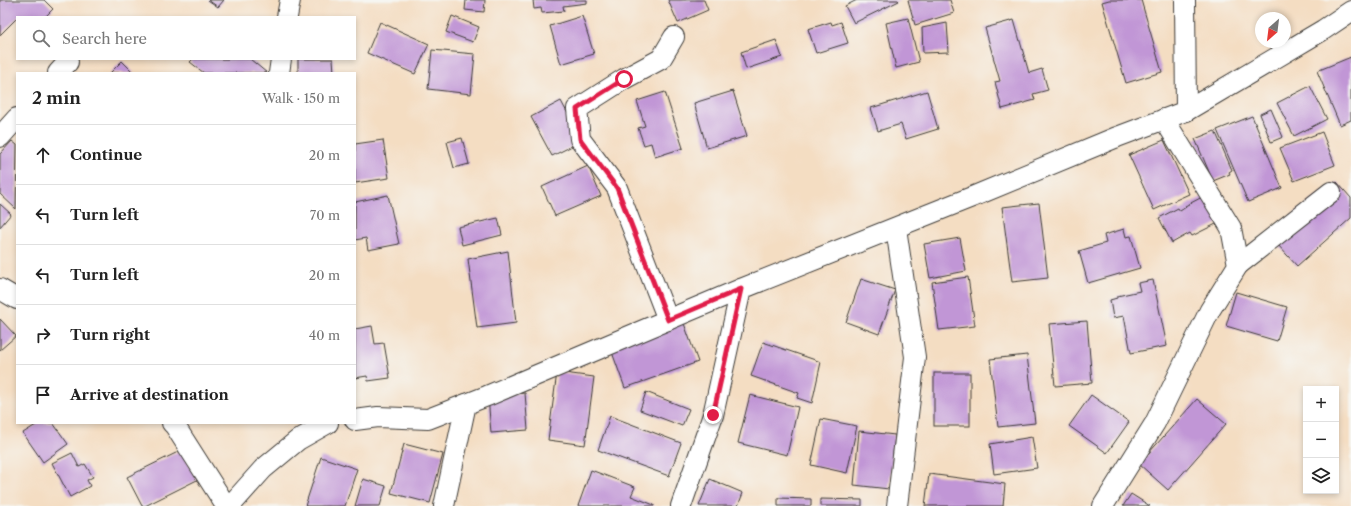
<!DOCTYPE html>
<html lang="en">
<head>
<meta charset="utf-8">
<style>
	body { margin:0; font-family:"Libre Caslon Text",serif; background:#f2f2f2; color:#222 }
	.controls { position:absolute; right:12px; bottom:12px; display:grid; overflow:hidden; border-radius:0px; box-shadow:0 2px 6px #0003 }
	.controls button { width:36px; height:36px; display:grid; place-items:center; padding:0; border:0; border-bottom:1px solid #e0e0e0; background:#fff; color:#222; font:20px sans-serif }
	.compass { position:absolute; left:1255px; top:12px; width:36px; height:36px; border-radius:50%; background:#fff; box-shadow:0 2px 6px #0003; rotate:208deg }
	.stop { position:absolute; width:12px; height:12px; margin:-9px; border:3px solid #e11d48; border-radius:50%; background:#fff }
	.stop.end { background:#e11d48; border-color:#fff; box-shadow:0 1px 4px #0008 }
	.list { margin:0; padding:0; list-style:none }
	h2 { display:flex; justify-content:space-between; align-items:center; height:52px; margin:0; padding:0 16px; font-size:17px }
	h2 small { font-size:13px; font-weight:400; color:#767676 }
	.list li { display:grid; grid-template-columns:26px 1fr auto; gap:12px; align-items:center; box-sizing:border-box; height:60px; padding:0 16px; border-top:1px solid #e0e0e0 }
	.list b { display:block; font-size:15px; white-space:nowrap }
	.list em { font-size:13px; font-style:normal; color:#767676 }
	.icon { flex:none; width:22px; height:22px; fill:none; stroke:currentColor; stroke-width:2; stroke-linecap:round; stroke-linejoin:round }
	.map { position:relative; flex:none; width:1351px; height:506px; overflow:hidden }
	.search { position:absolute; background:#fff; box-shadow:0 2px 6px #0003; left:16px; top:16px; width:340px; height:44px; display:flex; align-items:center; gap:10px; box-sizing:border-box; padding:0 14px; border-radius:0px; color:#767676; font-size:15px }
	.panel { position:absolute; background:#fff; box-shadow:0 2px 6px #0003; left:16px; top:72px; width:340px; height:352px; border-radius:0px }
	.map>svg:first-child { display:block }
	.building { fill:#c196d6 }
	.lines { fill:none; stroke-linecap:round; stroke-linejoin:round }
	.minor-casing { stroke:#3c3935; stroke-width:22 }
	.minor { stroke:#fff; stroke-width:20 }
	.route { stroke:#e11d48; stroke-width:5 }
</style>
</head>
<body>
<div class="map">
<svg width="1351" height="506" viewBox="0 0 1351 506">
	<rect width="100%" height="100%" fill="#f6f6f2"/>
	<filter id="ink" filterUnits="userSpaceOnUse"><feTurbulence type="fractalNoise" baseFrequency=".025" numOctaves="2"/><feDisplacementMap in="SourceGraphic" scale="8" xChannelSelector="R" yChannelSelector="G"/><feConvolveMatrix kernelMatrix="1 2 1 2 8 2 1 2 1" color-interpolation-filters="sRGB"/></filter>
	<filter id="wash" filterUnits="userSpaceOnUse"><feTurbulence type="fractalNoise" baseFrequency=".012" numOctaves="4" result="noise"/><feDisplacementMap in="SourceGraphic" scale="16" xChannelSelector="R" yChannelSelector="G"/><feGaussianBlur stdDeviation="0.9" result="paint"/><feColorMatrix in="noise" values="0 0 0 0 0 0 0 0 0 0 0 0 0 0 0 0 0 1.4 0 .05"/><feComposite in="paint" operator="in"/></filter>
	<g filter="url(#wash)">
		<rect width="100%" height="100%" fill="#f4ddc2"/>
		<g id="blocks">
			<g class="building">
				<path d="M0,0H44L53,9L45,17H20L19,16L0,35Z"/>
				<path d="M208,0H224L218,7Z"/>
				<path d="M466,0H485L484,12L465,10Z"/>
				<path d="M533,0H587V3L563,6L564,11L542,13L541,8L534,9Z"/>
				<path d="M668,0H704L708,10L678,23Z"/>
				<path d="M857,0H898L899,1L854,23L845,6Z"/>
				<path d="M908,0H950L954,13L915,25Z"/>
				<path d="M1109,0H1141L1162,72L1126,83L1102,2Z"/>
				<path d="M452,16L479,27L473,42L446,32Z"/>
				<path d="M582,16L594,54L561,64L550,26Z"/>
				<path d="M908,18L919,62L896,68L886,23Z"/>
				<path d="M1014,20L1029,73L1042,69L1048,90L1033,94L1035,100L1002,109L995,82L1000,81L985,28Z"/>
				<path d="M380,22L429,44L415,74L367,53Z"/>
				<path d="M831,22L832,25L841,22L848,43L816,53L808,29Z"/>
				<path d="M947,23L949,52L923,53L922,28Z"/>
				<path d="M776,40L782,57L746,69L741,52Z"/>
				<path d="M432,50L475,54L471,94L428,89Z"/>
				<path d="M1351,57V120L1340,125L1317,71Z"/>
				<path d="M193,59H250L267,73H204L190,62Z"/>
				<path d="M298,59H333L334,73H298Z"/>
				<path d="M122,61L134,73H110Z"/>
				<path d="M1310,86L1327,119L1294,136L1277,103Z"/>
				<path d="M733,91L747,136L707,148L694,103Z"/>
				<path d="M927,91L938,129L906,139L901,124L878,131L871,108Z"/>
				<path d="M665,92L683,148L655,157L651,143L644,145L638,128L645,126L637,101Z"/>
				<path d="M561,101L582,141L552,156L531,117Z"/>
				<path d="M1271,109L1283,137L1271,142L1260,114Z"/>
				<path d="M1252,116L1282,188L1248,202L1217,130Z"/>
				<path d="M1215,131L1232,170L1229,172L1230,174L1213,181L1195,139Z"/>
				<path d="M1322,132L1335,165L1294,181L1280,148Z"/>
				<path d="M462,138L469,164L454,168L447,142Z"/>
				<path d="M383,140L389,178L355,183V144Z"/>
				<path d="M1164,140L1189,194L1154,210L1129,155Z"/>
				<path d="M12,141L17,145L16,209L0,194V154Z"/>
				<path d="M588,166L601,196L555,216L542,187Z"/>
				<path d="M1337,182L1351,198V218L1297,266L1268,234Z"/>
				<path d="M1208,194L1222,221L1192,236L1190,233L1172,243L1159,218L1178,208L1180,211L1186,207L1185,206Z"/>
				<path d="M388,195L399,244L368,250L366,238L355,240V202Z"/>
				<path d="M1039,203L1048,278L1012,282L1002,207Z"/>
				<path d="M0,204L11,214L0,227Z"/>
				<path d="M498,218L502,235L462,245L458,227Z"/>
				<path d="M1124,229L1126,237L1131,236L1140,268L1088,283L1079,251L1106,243L1104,235Z"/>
				<path d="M960,238L966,271L930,278L924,244Z"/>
				<path d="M508,251L516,323L477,328L468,259Z"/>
				<path d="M968,277L975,326L939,330L932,282Z"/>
				<path d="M861,279L895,290L879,334L846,322Z"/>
				<path d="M1153,280L1167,346L1131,353L1124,316L1113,318L1110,300L1117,298V296L1140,291L1138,283Z"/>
				<path d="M1236,292L1287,307L1277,341L1226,326Z"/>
				<path d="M682,318L698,362L625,388L609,344Z"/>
				<path d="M0,319L16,336L0,350Z"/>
				<path d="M1087,321L1092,383L1055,386L1049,324Z"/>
				<path d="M372,326L375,344L384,343L390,378L368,381L367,376L355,378V329Z"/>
				<path d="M763,342L821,362L812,403L797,398L799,393L751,376Z"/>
				<path d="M1027,355L1035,423L998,427L990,359Z"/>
				<path d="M557,372L594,377L585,445L548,440Z"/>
				<rect x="934" y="373" width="36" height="53"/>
				<path d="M646,392L689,409L682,426L640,410Z"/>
				<path d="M525,393L528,430L491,433L488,396Z"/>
				<path d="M750,395L798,407L787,455L738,443Z"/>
				<path d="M1091,395L1129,422L1107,453L1069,426Z"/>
				<path d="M1197,399L1226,424L1168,490L1139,464Z"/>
				<path d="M610,416L681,443L669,476L598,450Z"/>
				<path d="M821,419L857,426L847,473L811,465Z"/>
				<path d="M39,423H53L68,444L43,462L23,433Z"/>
				<path d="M859,431L895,435L889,489L854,485Z"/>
				<path d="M1032,437L1037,468L994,474L990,444Z"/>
				<path d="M404,444L443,454L430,503L391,493Z"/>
				<path d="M182,450L197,480L145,506H142L127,477Z"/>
				<path d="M72,453L79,467L85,464L93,477L87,480L90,486L70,497L52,463Z"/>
				<path d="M321,457L357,469L345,506H305Z"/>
				<path d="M591,470L635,487L631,496L654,505V506H578Z"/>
				<path d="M929,474L1005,484L1003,506H925Z"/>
				<path d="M363,479L386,486L380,506H355Z"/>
				<path d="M710,479L743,493L738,506H699Z"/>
				<path d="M1131,494L1150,506H1123Z"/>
				<path d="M778,498L811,499V506H778Z"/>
				<path d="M820,499L862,500V506H820Z"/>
			</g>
		</g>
	</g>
	<g filter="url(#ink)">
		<use href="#blocks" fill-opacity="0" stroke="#3c3935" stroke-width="1"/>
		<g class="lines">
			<g class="minor-casing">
				<g id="minor">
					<path d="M1185,0L1186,111"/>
					<path d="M287,17L290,0"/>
					<path d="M58,73L68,62"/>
					<path d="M279,73L281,59"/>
					<path d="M0,137L17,118"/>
					<path d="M896,228L915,357L897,506"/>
					<path d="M1238,265L1331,192"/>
					<path d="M0,289L17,299"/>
					<path d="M668,320L617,188L580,139L577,109L624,79L661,59L674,37"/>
					<path d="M355,420L378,417L428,419L487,396L741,289L972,197L1117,137L1186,111L1323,30L1351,11"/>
					<path d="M172,423L175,426L226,506"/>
					<path d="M230,506L263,469L298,440L328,423"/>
					<path d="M444,506L466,404"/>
					<path d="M681,506L713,415L741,289"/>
					<path d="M1103,506L1155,423L1210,310L1238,265L1231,228L1164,119"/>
				</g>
			</g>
			<use href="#minor" class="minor"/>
		</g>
	</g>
	<g class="lines" filter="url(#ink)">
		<path class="route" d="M624,79L577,109L580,139L617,188L668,320L741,289L713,415"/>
	</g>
</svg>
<div class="controls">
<button>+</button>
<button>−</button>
<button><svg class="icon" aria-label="layers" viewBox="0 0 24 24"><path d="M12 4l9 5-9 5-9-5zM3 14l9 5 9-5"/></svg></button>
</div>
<svg class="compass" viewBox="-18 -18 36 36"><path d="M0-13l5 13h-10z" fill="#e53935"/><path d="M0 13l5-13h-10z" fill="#767676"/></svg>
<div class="stop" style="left:624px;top:79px"></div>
<div class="stop end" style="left:713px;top:415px"></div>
<div class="search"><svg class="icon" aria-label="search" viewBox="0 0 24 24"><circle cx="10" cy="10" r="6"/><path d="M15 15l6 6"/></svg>Search here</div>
<section class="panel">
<h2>2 min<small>Walk · 150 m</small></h2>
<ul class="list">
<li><svg class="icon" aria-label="ahead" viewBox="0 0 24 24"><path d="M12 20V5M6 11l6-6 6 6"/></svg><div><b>Continue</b></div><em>20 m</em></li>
<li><svg class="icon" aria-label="left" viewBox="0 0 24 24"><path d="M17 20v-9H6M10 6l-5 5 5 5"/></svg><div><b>Turn left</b></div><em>70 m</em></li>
<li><svg class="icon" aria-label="left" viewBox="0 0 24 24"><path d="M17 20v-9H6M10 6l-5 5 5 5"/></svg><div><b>Turn left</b></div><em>20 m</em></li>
<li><svg class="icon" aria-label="right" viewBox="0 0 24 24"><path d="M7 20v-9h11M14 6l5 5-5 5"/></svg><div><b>Turn right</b></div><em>40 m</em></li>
<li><svg class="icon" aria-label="arrive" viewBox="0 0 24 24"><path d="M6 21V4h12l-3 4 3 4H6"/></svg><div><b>Arrive at destination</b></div></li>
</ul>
</section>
</div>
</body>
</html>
